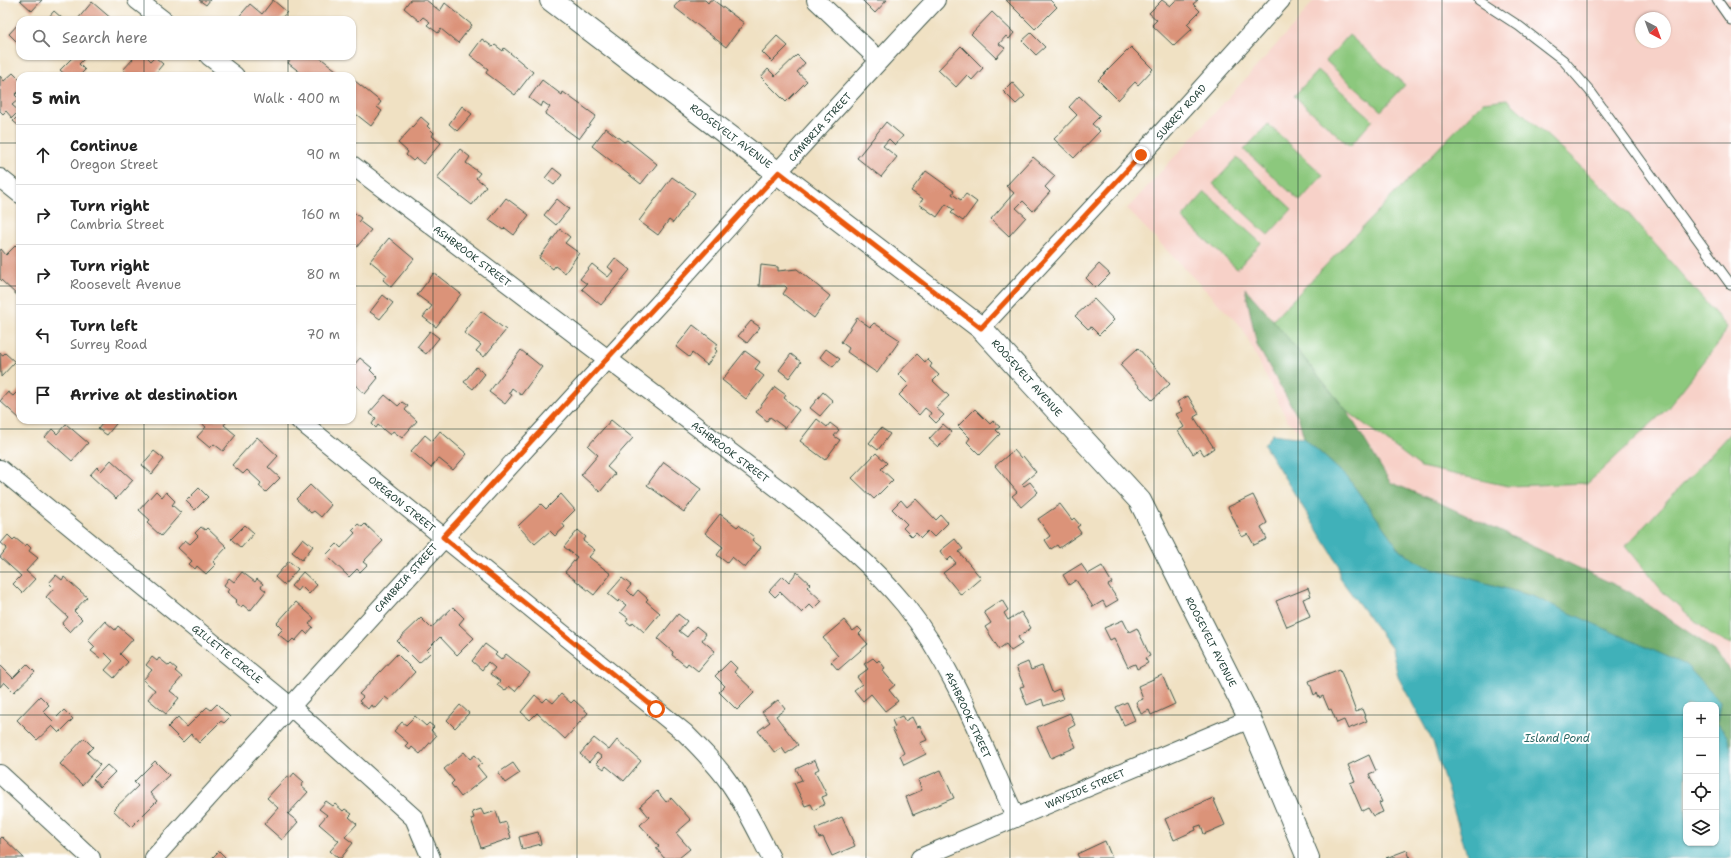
<!DOCTYPE html>
<html lang="en">
<head>
<meta charset="utf-8">
<style>
	body { margin:0; font-family:"Shantell Sans",sans-serif; background:#f6f6f6; color:#222 }
	.controls { position:absolute; right:12px; bottom:12px; display:grid; overflow:hidden; border-radius:8px; box-shadow:0 1px 3px #0004 }
	.controls button { width:36px; height:36px; display:grid; place-items:center; padding:0; border:0; border-bottom:1px solid #e0e0e0; background:#fff; color:#222; font:20px sans-serif }
	.compass { position:absolute; left:1635px; top:12px; width:36px; height:36px; border-radius:50%; background:#fff; box-shadow:0 1px 3px #0004; rotate:139deg }
	.stop { position:absolute; width:12px; height:12px; margin:-9px; border:3px solid #ea580c; border-radius:50%; background:#fff }
	.stop.end { background:#ea580c; border-color:#fff; box-shadow:0 1px 4px #0008 }
	.list { margin:0; padding:0; list-style:none }
	h2 { display:flex; justify-content:space-between; align-items:center; height:52px; margin:0; padding:0 16px; font-size:17px }
	h2 small { font-size:13px; font-weight:400; color:#767676 }
	.list li { display:grid; grid-template-columns:26px 1fr auto; gap:12px; align-items:center; box-sizing:border-box; height:60px; padding:0 16px; border-top:1px solid #e0e0e0 }
	.list b { display:block; font-size:15px; white-space:nowrap }
	.list p { margin:0; font-size:13px; white-space:nowrap; color:#767676 }
	.list em { font-size:13px; font-style:normal; color:#767676 }
	.icon { flex:none; width:22px; height:22px; fill:none; stroke:currentColor; stroke-width:2; stroke-linecap:round; stroke-linejoin:round }
	.map { position:relative; flex:none; width:1731px; height:858px; overflow:hidden }
	.search { position:absolute; background:#fff; box-shadow:0 1px 3px #0004; left:16px; top:16px; width:340px; height:44px; display:flex; align-items:center; gap:10px; box-sizing:border-box; padding:0 14px; border-radius:12px; color:#767676; font-size:15px }
	.panel { position:absolute; background:#fff; box-shadow:0 1px 3px #0004; left:16px; top:72px; width:340px; height:352px; border-radius:12px }
	.map>svg:first-child { display:block }
	.built { fill:#f7d1c8; fill-rule:evenodd }
	.green { fill:#8cc87d; stroke:#568258 }
	.forest { fill:#71ac6c; stroke:#487450 }
	.water { fill:#40b1b9; stroke:#307776; fill-rule:evenodd }
	.building { fill:#db9379 }
	.lines { fill:none; stroke-linecap:round; stroke-linejoin:round }
	.service-casing { stroke:#3e5649; stroke-width:11 }
	.minor-casing { stroke:#3e5649; stroke-width:20 }
	.tertiary-casing { stroke:#3e5649; stroke-width:24 }
	.service { stroke:#fff; stroke-width:9 }
	.minor { stroke:#fff; stroke-width:18 }
	.tertiary { stroke:#fff; stroke-width:22 }
	.route { stroke:#ea580c; stroke-width:5 }
	.grid { fill:none; stroke:#1f3d34; stroke-width:1; stroke-opacity:0.55 }
	.labels { text-anchor:middle; dominant-baseline:central; stroke-width:4; stroke-linejoin:round; paint-order:stroke }
	.street-label { font-size:10px; fill:#1f3d34; stroke:#fff }
	.water-label { font-size:11px; font-style:italic; fill:#2b6663; stroke:#fff }
</style>
</head>
<body>
<div class="map">
<svg width="1731" height="858" viewBox="0 0 1731 858">
	<rect width="100%" height="100%" fill="#fff"/>
	<filter id="ink" filterUnits="userSpaceOnUse"><feTurbulence type="fractalNoise" baseFrequency=".025" numOctaves="2"/><feDisplacementMap in="SourceGraphic" scale="8" xChannelSelector="R" yChannelSelector="G"/><feConvolveMatrix kernelMatrix="1 2 1 2 8 2 1 2 1" color-interpolation-filters="sRGB"/></filter>
	<filter id="wash" filterUnits="userSpaceOnUse"><feTurbulence type="fractalNoise" baseFrequency=".012" numOctaves="4" result="noise"/><feDisplacementMap in="SourceGraphic" scale="16" xChannelSelector="R" yChannelSelector="G"/><feGaussianBlur stdDeviation="0.9" result="paint"/><feColorMatrix in="noise" values="0 0 0 0 0 0 0 0 0 0 0 0 0 0 0 0 0 1.4 0 .05"/><feComposite in="paint" operator="in"/></filter>
	<g filter="url(#wash)">
		<rect width="100%" height="100%" fill="#f0e1c3"/>
		<path class="built" d="M1314,0H1731V749L1727,736L1717,723L1716,705L1532,596L1348,478L1287,420L1243,329L1127,209L1297,22ZM1641,18H1665V42H1641Z"/>
		<g class="green">
			<path d="M1349,35L1405,85L1381,111L1326,61Z"/>
			<path d="M1318,70L1373,120L1350,146L1294,96Z"/>
			<path d="M1507,99L1615,198L1727,327L1720,341L1667,409L1588,483L1508,486L1421,467L1347,411L1273,320L1483,102Z"/>
			<path d="M1268,124L1323,175L1300,201L1244,150Z"/>
			<path d="M1237,158L1292,209L1268,235L1213,184Z"/>
			<path d="M1205,192L1261,243L1237,269L1182,218Z"/>
			<path d="M1731,432V644L1711,635L1663,592L1626,546Z"/>
		</g>
		<path class="forest" d="M1245,288L1273,320L1347,411L1390,482L1444,505L1628,591L1707,645L1729,668L1731,673V749L1727,736L1717,723L1720,702L1532,596L1425,566L1400,550L1348,478L1304,438L1299,419L1257,345Z"/>
		<path class="water" d="M1273,434L1304,438L1348,478L1400,550L1425,566L1532,596L1686,665L1720,702L1717,723L1727,736L1731,749V858H1468L1433,742L1398,677L1392,649L1339,577V565L1264,445ZM1686,705H1716V843H1686Z"/>
		<g id="blocks">
			<g class="building">
				<path d="M20,0H42L32,11Z"/>
				<path d="M199,0H210L206,5Z"/>
				<path d="M273,0L287,12L280,20H236L250,4L262,14Z"/>
				<path d="M410,0H426L440,11L445,3L472,25L458,43L441,29L438,33L427,25L430,22L423,17L419,21L404,8Z"/>
				<path d="M680,0H705L708,3L710,0H713L744,23L726,47L674,7Z"/>
				<path d="M862,0H887L875,13Z"/>
				<path d="M1006,0H1050L1057,7L1035,29Z"/>
				<path d="M1162,0L1170,6L1176,0H1198L1193,4L1200,11L1187,24L1192,29L1174,46L1152,25L1157,20L1149,13Z"/>
				<path d="M92,2L113,20H77Z"/>
				<path d="M54,11L63,19L62,20H46Z"/>
				<path d="M992,12L1014,33L1009,39L1006,36L999,44L1005,48L996,58L971,34Z"/>
				<path d="M20,22V43L19,44L9,34Z"/>
				<path d="M1031,33L1045,47L1036,55L1022,41Z"/>
				<path d="M777,36L788,46L772,62L762,52Z"/>
				<path d="M482,39L493,47L495,45L503,51L504,48L533,72L515,95L486,73L488,69L470,55Z"/>
				<path d="M961,46L983,68L972,80L967,75L956,87L938,70Z"/>
				<path d="M1131,47L1153,69L1138,85L1135,82L1118,100L1098,80Z"/>
				<path d="M797,55L805,63L797,72L807,81L786,102L761,77L768,69L775,76Z"/>
				<path d="M74,56H81L84,59L79,64L85,70L79,76H67L60,70Z"/>
				<path d="M129,56H146L151,61L155,57L163,64L153,76H123L126,72L123,70L133,59Z"/>
				<path d="M293,56H318L336,70L332,76H327L322,73L320,76H305L288,63Z"/>
				<path d="M13,73L20,80V90L15,95L19,99L12,105L19,111L12,118L6,111L3,114L0,111V76L4,81Z"/>
				<path d="M542,80L562,95L563,92L596,116L579,139L545,114L550,107L543,102L541,107L529,98Z"/>
				<path d="M355,81L381,102L377,107L382,111L371,126L352,111V84Z"/>
				<path d="M1012,82L1025,96L1016,104L1003,91Z"/>
				<path d="M1079,96L1100,116L1092,124L1100,131L1074,158L1054,139L1077,115L1069,107Z"/>
				<path d="M462,106L472,114L457,131L449,124Z"/>
				<path d="M20,114V127L13,121Z"/>
				<path d="M421,117L429,124L427,126L434,133L432,136L441,143L423,164L416,158L413,161L406,155L408,152L398,143Z"/>
				<path d="M886,122L903,136L895,145L889,139L883,146L897,157L881,177L857,158Z"/>
				<path d="M606,128L624,142L627,140L657,164L641,184L592,146Z"/>
				<path d="M460,149L470,157L466,163L480,173L476,178L486,186L472,205L437,178Z"/>
				<path d="M1033,157L1055,176L1045,187L1050,192L1033,211L1023,201L1016,208L1026,217L1009,236L991,219L1014,193L1006,186Z"/>
				<path d="M553,168L562,175L554,185L545,178Z"/>
				<path d="M926,171L954,191L952,194L961,200L966,194L977,202L963,221L951,213L954,210L946,204L937,217L919,204L923,199L911,191Z"/>
				<path d="M672,177L695,193L673,223L669,220L658,235L639,221Z"/>
				<path d="M506,198L529,215L514,235L505,228L503,230L489,220Z"/>
				<path d="M557,199L569,209L556,225L544,215Z"/>
				<path d="M352,211L361,218L359,221L371,230L356,248L352,244Z"/>
				<path d="M560,229L570,237L565,243L579,253L565,273L555,266L553,269L539,258Z"/>
				<path d="M389,238L414,259L391,287L383,280L387,275L370,261Z"/>
				<path d="M16,245L20,248V298L0,279V251L1,249L6,255Z"/>
				<path d="M615,258L630,270L601,305L582,289L587,284L580,279L592,264L608,277L613,271L608,267Z"/>
				<path d="M1099,264L1110,274L1096,288L1086,278Z"/>
				<path d="M761,265L778,267V271L797,269L830,296L814,318L783,294L787,288L785,286H759Z"/>
				<path d="M434,273L461,294L436,327L423,317L432,306L417,295Z"/>
				<path d="M383,295L393,303L380,319L370,312Z"/>
				<path d="M1094,299L1114,320L1099,335L1091,327L1088,329L1075,316Z"/>
				<path d="M481,311L506,330L484,357L476,351L481,345L464,333Z"/>
				<path d="M857,318L870,327L874,323L900,340L877,373L847,352L849,348L841,342Z"/>
				<path d="M751,321L760,327L747,343L738,336Z"/>
				<path d="M693,325L718,344L715,349L717,351L707,365L692,353L689,357L676,347Z"/>
				<path d="M430,331L439,338L426,354L417,347Z"/>
				<path d="M1138,348L1170,384L1152,400L1120,365Z"/>
				<path d="M826,349L840,359L833,367L820,357Z"/>
				<path d="M521,350L542,367L521,395L512,388L509,393L512,395L505,404L489,392Z"/>
				<path d="M745,351L760,362L755,369L764,376L746,399L722,380Z"/>
				<path d="M0,353L3,355L5,353L15,362L1,377Z"/>
				<path d="M791,354L801,362L789,378L779,370Z"/>
				<path d="M917,354L925,362L927,359L932,364L930,367L939,375L933,381L949,396L936,408L944,415L936,423L929,416L931,413L925,408L919,415L899,395L909,385L898,374Z"/>
				<path d="M360,358L372,368L370,370L378,378L365,394L354,384L352,387V367Z"/>
				<path d="M476,367L485,374L473,389L464,382Z"/>
				<path d="M775,387L786,395L784,398L799,410L785,428L770,417L767,421L756,412Z"/>
				<path d="M20,389V419L0,401L8,392L13,396Z"/>
				<path d="M823,392L833,401L820,416L810,408Z"/>
				<path d="M385,395L398,406L402,402L408,406L405,410L417,421L402,438L393,431L390,435L378,425L376,428L372,424L376,418L369,413Z"/>
				<path d="M1188,396L1199,414L1194,417L1214,448L1204,455L1200,449L1193,454L1178,431L1184,427L1176,414L1183,411L1177,402Z"/>
				<path d="M975,409L990,424L993,421L1000,427L996,430L1000,434L980,455L967,442L970,438L958,426Z"/>
				<path d="M817,419L827,427L830,423L839,430L834,436L840,440L825,460L800,441Z"/>
				<path d="M21,420H32L27,425Z"/>
				<path d="M105,420H119L107,435L98,429Z"/>
				<path d="M198,420H228L224,425L236,435L223,451L214,444L210,448L197,437L206,427Z"/>
				<path d="M611,420L633,438L607,467L615,474L600,492L581,475L598,455L588,446Z"/>
				<path d="M66,424L88,443L72,461L45,437L52,429L57,434Z"/>
				<path d="M943,424L952,432L938,447L929,439Z"/>
				<path d="M881,428L890,434L878,450L869,443Z"/>
				<path d="M440,431L467,454L453,470L438,458L431,468L411,451L425,435L432,441Z"/>
				<path d="M257,437L278,456L268,467L280,478L266,492L259,486L261,483L247,470L243,474L232,465Z"/>
				<path d="M1014,450L1021,458L1023,456L1036,472L1022,484L1024,486L1030,482L1038,492L1021,507L1012,496L1017,492L995,466Z"/>
				<path d="M154,451L164,459L152,474L142,465Z"/>
				<path d="M876,453L887,463L881,469L893,480L874,499L852,478Z"/>
				<path d="M111,460L133,480L116,499L90,475L97,467L101,471Z"/>
				<path d="M664,462L701,489L684,512L647,485Z"/>
				<path d="M310,485L331,505L321,517L314,511L311,513L296,499Z"/>
				<path d="M199,488L208,497L195,510L186,501Z"/>
				<path d="M156,491L162,497L166,492L175,501L172,505L181,513L161,536L147,523L150,520L139,510Z"/>
				<path d="M561,494L575,510L562,523L565,527L555,536L550,531L535,544L518,526L541,504L546,509Z"/>
				<path d="M1253,495L1267,523L1261,527L1267,539L1254,545L1248,534L1242,537L1228,507Z"/>
				<path d="M916,499L936,520L941,515L948,523L934,537L928,531L921,538L916,533L912,537L903,528L907,524L892,509L901,500L907,507Z"/>
				<path d="M1060,504L1072,520L1074,518L1080,525L1077,527L1081,533L1059,548L1057,545L1051,549L1045,540L1050,536L1038,519Z"/>
				<path d="M720,514L737,527L739,525L754,537L752,540L761,547L745,568L732,557L727,563L717,555L723,547L705,533Z"/>
				<path d="M358,524L362,527L365,524L383,541L363,562L367,565L360,572L357,569L349,577L326,555L337,544L341,548L355,533L352,530Z"/>
				<path d="M245,525L254,533L241,548L231,539Z"/>
				<path d="M201,527L205,530L207,528L227,547L213,562L216,564L206,574L197,566L195,569L189,564L192,561L178,548L185,540L190,544L198,536L195,533Z"/>
				<path d="M578,530L586,537L583,541L595,550L589,557L611,574L594,595L565,572L577,557L564,547Z"/>
				<path d="M8,535L13,540L15,538L25,546L27,544L31,548L29,551L38,558L26,571L35,579L22,593L13,584L21,576L0,557L7,548L1,543Z"/>
				<path d="M303,538L313,546L302,560L292,552Z"/>
				<path d="M955,539L963,549L959,552L981,578L961,595L943,573L956,563L951,557L947,561L940,551Z"/>
				<path d="M289,561L298,569L284,585L275,577Z"/>
				<path d="M1081,564L1088,574L1102,566L1112,583L1108,585L1118,600L1106,607L1103,601L1093,607L1076,580L1069,585L1063,575Z"/>
				<path d="M242,572L255,582L257,579L263,584L261,587L266,591L250,611L243,605L241,607L235,602L237,600L227,592L229,589L224,585L229,578L234,582Z"/>
				<path d="M303,572L317,585L309,594L301,586L297,591L291,586Z"/>
				<path d="M797,572L810,584L807,587L822,601L814,609L810,605L802,613L780,592L775,597L769,591L783,576L789,582Z"/>
				<path d="M56,575L62,580L64,577L87,597L74,611L82,619L70,632L62,624L68,617L46,597L54,588L49,583Z"/>
				<path d="M622,578L631,585L627,590L633,596L638,590L648,599L646,601L660,613L644,632L633,622L631,625L626,621L628,618L620,612L626,605L619,600L618,602L608,594Z"/>
				<path d="M1308,588L1311,596L1303,599L1310,617L1287,627L1276,601Z"/>
				<path d="M1002,600L1008,610L1004,613L1008,620L1021,612L1031,628L1018,637L1022,644L1011,651L1006,644L999,649L985,627L991,623L984,612Z"/>
				<path d="M296,602L314,618L309,624L313,627L307,634L304,631L295,641L293,639L289,643L278,634L283,629L277,623Z"/>
				<path d="M453,607L464,618L459,624L474,638L457,655L440,637L427,650L430,653L419,663L397,641L421,618L431,628Z"/>
				<path d="M678,614L687,621L679,631L687,637L696,626L706,634L702,640L715,651L698,671L688,663L686,666L672,655L673,652L658,639Z"/>
				<path d="M844,620L853,631L858,627L862,631L859,634L868,644L838,670L831,662L838,656L823,638Z"/>
				<path d="M1123,620L1129,632L1137,628L1150,656L1145,658L1148,663L1137,669L1135,664L1128,667L1114,638L1110,640L1104,628Z"/>
				<path d="M105,621L115,630L118,626L133,639L120,654L128,662L114,678L105,670L113,661L105,653L100,658L91,651L95,647L88,640Z"/>
				<path d="M485,644L497,653L495,655L501,660L506,654L530,673L515,691L509,686L505,691L497,685L500,681L490,674L495,668L488,662L482,670L472,661Z"/>
				<path d="M397,654L415,672L389,700L385,697L375,708L371,705L368,709L359,701L363,697L359,694Z"/>
				<path d="M152,657L157,661L159,658L169,666L171,664L177,669L175,671L182,677L170,691L179,698L166,714L148,699L155,690L143,680L152,670L146,665Z"/>
				<path d="M873,658L877,662L879,660L885,668L882,670L895,685L889,690L898,701L885,711L871,694L863,701L854,690L862,684L857,677L868,669L864,664Z"/>
				<path d="M730,661L737,668L734,672L755,692L737,710L719,692L725,686L715,676Z"/>
				<path d="M1028,662L1031,670L1042,666L1052,692L1059,689L1063,699L1044,706L1042,699L1027,705L1020,687L1024,686L1016,667Z"/>
				<path d="M27,664L35,672L14,692L4,682L0,687V665L13,678Z"/>
				<path d="M1340,669L1356,712L1362,709L1367,721L1348,729L1344,720L1337,723L1331,709L1329,710L1323,696L1319,698L1317,693L1314,695L1309,681Z"/>
				<path d="M1162,675L1175,704L1151,715L1149,710L1141,714L1136,702L1143,699L1138,686Z"/>
				<path d="M561,694L571,703L574,700L588,713L565,739L537,713L530,720L521,712L535,695L543,702L547,698L553,703Z"/>
				<path d="M40,696L49,705L43,711L53,721L64,710L73,719L59,733L52,726L37,740L17,720Z"/>
				<path d="M778,700L785,709L776,716L798,745L786,754L782,748L775,753L758,731L770,722L762,712Z"/>
				<path d="M1127,702L1135,720L1124,725L1116,707Z"/>
				<path d="M217,704L230,717L224,723L221,721L199,743L191,734L183,742L168,727L178,717L187,727L207,707L211,710Z"/>
				<path d="M460,705L469,713L455,728L447,720Z"/>
				<path d="M1070,713L1075,725L1068,729L1076,747L1051,758L1037,727Z"/>
				<path d="M415,716L426,726L429,723L434,727L431,730L436,736L420,754L412,747L410,750L405,746L408,743L394,731L402,722L406,725Z"/>
				<path d="M902,716L905,721L912,717L917,727L920,726L927,740L920,743L926,754L904,765L900,756L904,753L892,728L895,727L892,720Z"/>
				<path d="M84,738L93,747L87,753L100,765L82,785L60,764Z"/>
				<path d="M594,738L609,750L617,740L641,761L624,781L606,766L604,769L596,763L602,757L597,753L589,762L580,754Z"/>
				<path d="M464,752L470,759L475,755L482,763L477,766L486,777L461,797L451,784L454,781L444,769Z"/>
				<path d="M1369,755L1376,771L1369,774L1382,802L1379,803L1383,812L1373,816L1368,808L1362,811L1350,783L1355,781L1348,765Z"/>
				<path d="M815,760L819,769L815,771L827,795L822,797L825,804L814,810L811,804L805,806L794,783L802,780L796,769Z"/>
				<path d="M155,761L169,775L150,793L157,801L131,827L113,810L138,786L134,782Z"/>
				<path d="M513,763L520,773L505,783L498,773Z"/>
				<path d="M107,765L115,772L100,787L93,779Z"/>
				<path d="M941,770L954,798L913,815L906,797L922,790L918,780Z"/>
				<path d="M294,773L304,782L301,786L308,792L288,814L298,822L282,840L264,824L278,808L267,798L287,776L290,778Z"/>
				<path d="M657,791L666,802L671,798L691,820L676,833L690,849L679,858H664L656,848L659,846L640,825L649,817L640,806Z"/>
				<path d="M1213,798L1225,825L1204,834L1201,825L1195,827L1196,830L1174,840L1165,819Z"/>
				<path d="M326,801L333,806L335,804L343,811L345,809L352,814L349,817L357,824L345,837L353,843L341,858H338L330,851L339,841L319,824L327,815L319,809Z"/>
				<path d="M481,809L484,815L496,811L500,824L506,822L511,838L481,848L471,819L474,818L472,812Z"/>
				<path d="M842,817L855,846L832,856L823,837L819,838L815,829Z"/>
				<path d="M538,832L541,844L522,849L519,837Z"/>
				<path d="M2,837L24,858H0V839Z"/>
				<path d="M1105,841L1112,858H1079L1077,854Z"/>
				<path d="M1407,850L1410,858H1386Z"/>
				<path d="M219,851L226,858H212Z"/>
			</g>
		</g>
	</g>
	<g filter="url(#ink)">
		<use href="#blocks" fill-opacity="0" stroke="#3e5649" stroke-width="1"/>
		<g class="lines">
			<g class="service-casing">
				<g id="service">
					<path d="M1479,0L1519,26L1563,60L1590,91L1731,285"/>
					<path d="M1717,0L1731,20"/>
				</g>
			</g>
			<g class="minor-casing">
				<g id="minor">
					<path d="M137,0L163,20"/>
					<path d="M816,0L879,60"/>
					<path d="M209,56L235,76"/>
					<path d="M352,165L792,499C832,532 872,565 905,605C955,668 983,746 1016,818"/>
					<path d="M0,178L20,194"/>
					<path d="M981,328L1136,161L1281,0"/>
					<path d="M299,420L685,733C701,749 717,765 730,784C746,807 758,833 771,858"/>
					<path d="M0,469L290,706L414,818L431,858"/>
					<path d="M0,774L91,858"/>
					<path d="M154,858C323,669 494,483 665,297C755,198 844,97 936,0"/>
					<path d="M920,858L1250,719"/>
				</g>
			</g>
			<g class="tertiary-casing">
				<path id="tertiary" d="M551,0L981,328L1140,501L1250,719L1308,858"/>
			</g>
			<use href="#service" class="service"/>
			<use href="#minor" class="minor"/>
			<use href="#tertiary" class="tertiary"/>
		</g>
	</g>
	<g class="lines" filter="url(#ink)">
		<path class="route" d="M656,709L443,537L779,172L981,328L1141,155"/>
	</g>
	<path class="grid" d="M144,0V20M288,0V20M433,0V858M577,0V858M721,0V858M866,0V858M1010,0V858M1154,0V858M1298,0V858M1442,0V858M1587,0V858M144,56V76M288,56V76M0,143H20M352,143H1731M0,286H20M352,286H1731M144,420V858M288,420V858M0,429H1731M0,572H1731M0,715H1686M1716,715H1731"/>
	<g class="labels">
		<g class="street-label">
			<text transform="translate(1181 112) rotate(-48)">SURREY ROAD</text>
			<text transform="translate(820 127) rotate(-48)">CAMBRIA STREET</text>
			<text transform="translate(731 136) rotate(37)">ROOSEVELT AVENUE</text>
			<text transform="translate(472 256) rotate(37)">ASHBROOK STREET</text>
			<text transform="translate(1027 378) rotate(48)">ROOSEVELT AVENUE</text>
			<text transform="translate(730 452) rotate(37)">ASHBROOK STREET</text>
			<text transform="translate(402 504) rotate(39)">OREGON STREET</text>
			<text transform="translate(406 578) rotate(-48)">CAMBRIA STREET</text>
			<text transform="translate(1211 642) rotate(63)">ROOSEVELT AVENUE</text>
			<text transform="translate(227 654) rotate(39)">GILLETTE CIRCLE</text>
			<text transform="translate(968 715) rotate(65)">ASHBROOK STREET</text>
			<text transform="translate(1085 789) rotate(-23)">WAYSIDE STREET</text>
		</g>
		<g class="water-label">
			<text x="1557" y="738">Island Pond</text>
		</g>
	</g>
</svg>
<div class="controls">
<button>+</button>
<button>−</button>
<button><svg class="icon" aria-label="locate" viewBox="0 0 24 24"><circle cx="12" cy="12" r="6"/><path d="M12 2v4M12 18v4M2 12h4M18 12h4"/></svg></button>
<button><svg class="icon" aria-label="layers" viewBox="0 0 24 24"><path d="M12 4l9 5-9 5-9-5zM3 14l9 5 9-5"/></svg></button>
</div>
<svg class="compass" viewBox="-18 -18 36 36"><path d="M0-13l5 13h-10z" fill="#e53935"/><path d="M0 13l5-13h-10z" fill="#767676"/></svg>
<div class="stop" style="left:656px;top:709px"></div>
<div class="stop end" style="left:1141px;top:155px"></div>
<div class="search"><svg class="icon" aria-label="search" viewBox="0 0 24 24"><circle cx="10" cy="10" r="6"/><path d="M15 15l6 6"/></svg>Search here</div>
<section class="panel">
<h2>5 min<small>Walk · 400 m</small></h2>
<ul class="list">
<li><svg class="icon" aria-label="ahead" viewBox="0 0 24 24"><path d="M12 20V5M6 11l6-6 6 6"/></svg><div><b>Continue</b><p>Oregon Street</p></div><em>90 m</em></li>
<li><svg class="icon" aria-label="right" viewBox="0 0 24 24"><path d="M7 20v-9h11M14 6l5 5-5 5"/></svg><div><b>Turn right</b><p>Cambria Street</p></div><em>160 m</em></li>
<li><svg class="icon" aria-label="right" viewBox="0 0 24 24"><path d="M7 20v-9h11M14 6l5 5-5 5"/></svg><div><b>Turn right</b><p>Roosevelt Avenue</p></div><em>80 m</em></li>
<li><svg class="icon" aria-label="left" viewBox="0 0 24 24"><path d="M17 20v-9H6M10 6l-5 5 5 5"/></svg><div><b>Turn left</b><p>Surrey Road</p></div><em>70 m</em></li>
<li><svg class="icon" aria-label="arrive" viewBox="0 0 24 24"><path d="M6 21V4h12l-3 4 3 4H6"/></svg><div><b>Arrive at destination</b></div></li>
</ul>
</section>
</div>
</body>
</html>
